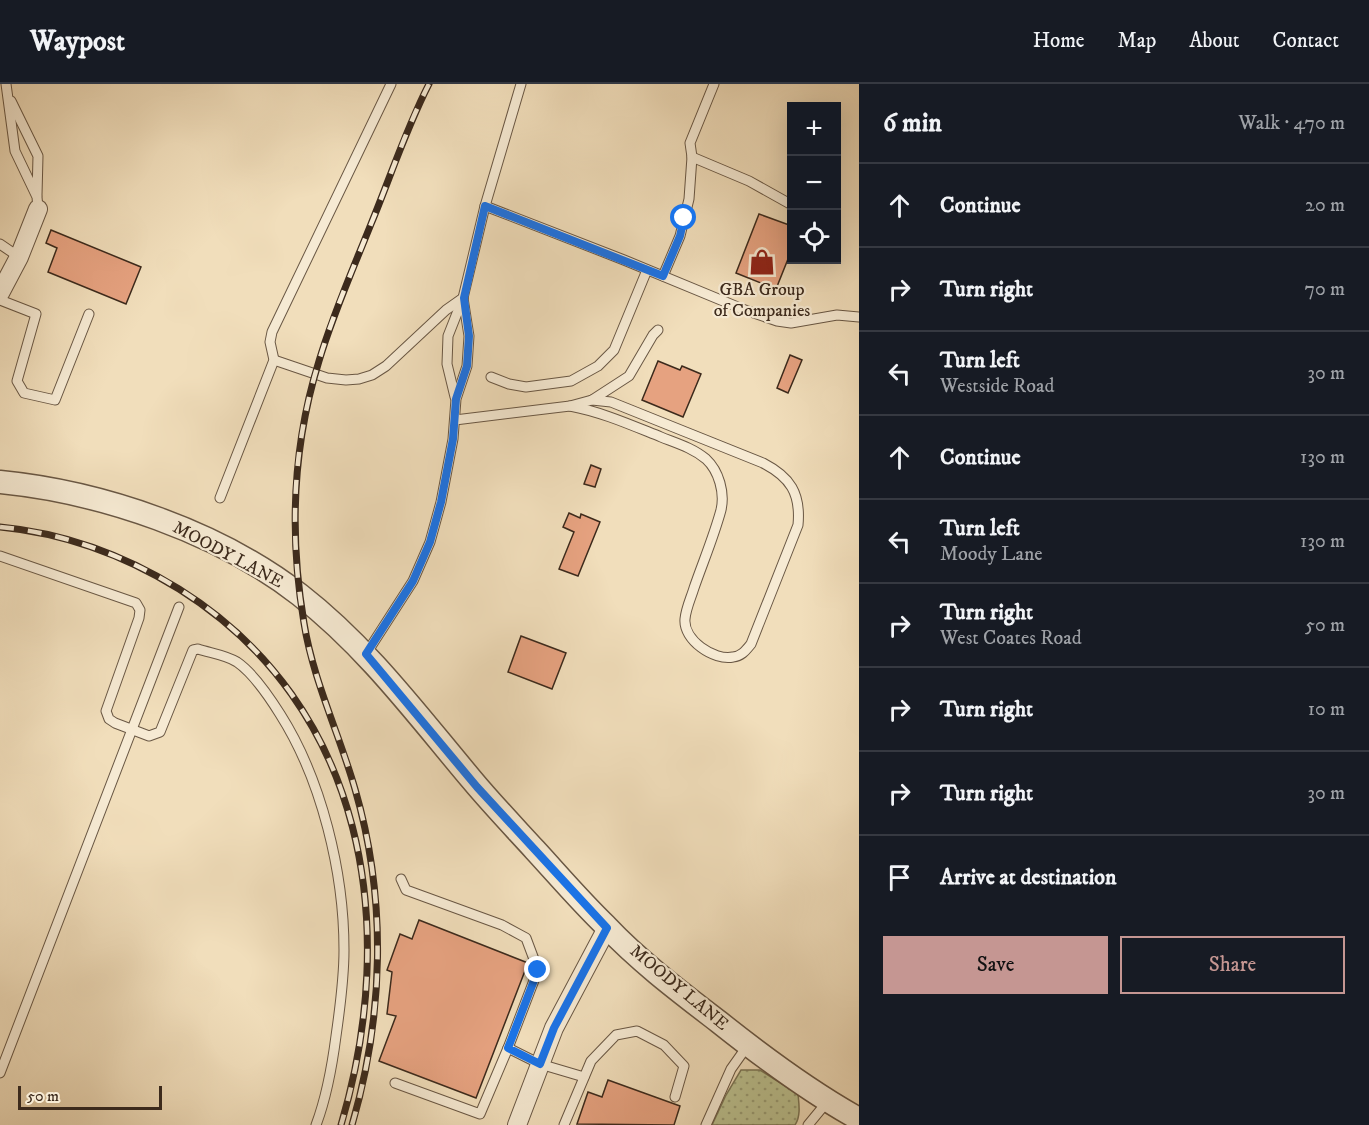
<!DOCTYPE html>
<html lang="en">
<head>
<meta charset="utf-8">
<style>
	body { margin:0; font-family:"IM FELL DW Pica",serif; background:#20242c; color:#f1f3f6 }
	.controls { position:absolute; right:18px; top:18px; display:grid; overflow:hidden; border-radius:0px; box-shadow:0 6px 24px #0002 }
	.controls button { width:54px; height:54px; display:grid; place-items:center; padding:0; border:0; border-bottom:2px solid #363941; background:#171b24; color:#f1f3f6; font:30px sans-serif }
	.scale { position:absolute; left:18px; bottom:15px; width:144px; box-sizing:border-box; padding-left:6px; border:3px solid #3c2a1c; border-top:0; font-size:16px; line-height:21px; white-space:nowrap; color:#3c2a1c; -webkit-text-stroke:4px #f6ead3; paint-order:stroke }
	.stop { position:absolute; width:18px; height:18px; margin:-14px; border:4px solid #1a73e8; border-radius:50%; background:#fff }
	.stop.end { background:#1a73e8; border-color:#fff; box-shadow:0 2px 6px #0008 }
	.list { margin:0; padding:0; list-style:none }
	h2 { display:flex; justify-content:space-between; align-items:center; height:78px; margin:0; padding:0 24px; font-size:26px }
	h2 small { font-size:20px; font-weight:400; color:#9ea1a6 }
	.list li { display:grid; grid-template-columns:39px 1fr auto; gap:18px; align-items:center; box-sizing:border-box; height:84px; padding:0 24px; border-top:2px solid #363941 }
	.list b { display:block; font-size:22px; white-space:nowrap }
	.list p { margin:0; font-size:20px; white-space:nowrap; color:#9ea1a6 }
	.list em { font-size:20px; font-style:normal; color:#9ea1a6 }
	.actions { display:flex; gap:12px; padding:18px 24px }
	.actions a { flex:1; padding:14px 0; border:2px solid #c59692; border-radius:0px; text-align:center; font-size:21px; color:#c59692 }
	.actions .main { background:#c59692; color:#111 }
	.icon { flex:none; width:33px; height:33px; fill:none; stroke:currentColor; stroke-width:2; stroke-linecap:round; stroke-linejoin:round }
	.map { position:relative; flex:none; width:859px; height:1041px; overflow:hidden }
	header { display:flex; align-items:center; gap:36px; box-sizing:border-box; height:84px; padding:0 30px; background:#171b24; border-bottom:2px solid #363941 }
	header strong { font-size:28px }
	nav { display:flex; gap:33px; margin-inline-start:auto; font-size:21px }
	main { display:flex }
	aside { flex:1; background:#171b24 }
	.map>svg:first-child { display:block }
	.grass { fill:url(#grass-dots); stroke:#7c7656; stroke-width:1.5 }
	.building { fill:#e6a280; stroke:#3c2a1c; stroke-width:1.5 }
	.lines { fill:none; stroke-linecap:round; stroke-linejoin:round }
	.service-casing { stroke:#695744; stroke-width:11 }
	.minor-casing { stroke:#695744; stroke-width:20 }
	.tertiary-casing { stroke:#695744; stroke-width:25 }
	.service { stroke:#f6ead3; stroke-width:9 }
	.minor { stroke:#f6ead3; stroke-width:18 }
	.tertiary { stroke:#f6ead3; stroke-width:22 }
	.rail-casing { stroke:#3c2a1c; stroke-width:7 }
	.rail { stroke:#f6ead3; stroke-width:4.5; stroke-dasharray:14; stroke-linecap:butt }
	.route { stroke:#1a73e8; stroke-width:8 }
	.labels { text-anchor:middle; dominant-baseline:central; stroke-width:4.5; stroke-linejoin:round; paint-order:stroke }
	.poi-label { font-size:18px; fill:#3c2a1c; stroke:#f6ead3 }
	.street-label { font-size:18px; fill:#3c2a1c; stroke:#f6ead3 }
</style>
</head>
<body>
<header>
<strong>Waypost</strong>
<nav><a>Home</a><a>Map</a><a>About</a><a>Contact</a></nav>
</header>
<main>
<div class="map">
<svg width="859" height="1041" viewBox="0 0 859 1041">
	<defs>
		<pattern id="grass-dots" width="8" height="8" patternUnits="userSpaceOnUse" patternTransform="scale(1.5)"><rect width="8" height="8" fill="#bbc190"/><path d="M2 2h.1M6 6h.1" fill="none" stroke="#999d75" stroke-width="1.8" stroke-linecap="round"/></pattern>
	</defs>
	<rect width="100%" height="100%" fill="#f1debb"/>
	<filter id="stains"><feTurbulence type="fractalNoise" baseFrequency=".00333" numOctaves="4"/><feColorMatrix values="0 0 0 0 .2 0 0 0 0 .09 0 0 0 0 .02 0 0 0 .5 -.17"/></filter>
	<radialGradient id="worn" r=".72"><stop offset=".6" stop-color="#630" stop-opacity="0"/><stop offset="1" stop-color="#630" stop-opacity=".3"/></radialGradient>
	<path class="grass" d="M741,986H760L798,1010C799,1020 801,1032 795,1041H712L726,1011Z"/>
	<g class="building">
		<path d="M759,130L792,142V165L776,205L736,189Z"/>
		<path d="M51,146L141,183L126,220L48,188L57,164L46,159Z"/>
		<path d="M790,271L802,276L788,309L777,304Z"/>
		<path d="M658,277L680,286L682,282L701,290L683,333L642,316Z"/>
		<path d="M591,381L601,385L595,403L584,400Z"/>
		<path d="M569,429L580,434L581,430L600,438L578,492L559,485L574,448L563,443Z"/>
		<path d="M521,552L566,569L552,605L508,588Z"/>
		<path d="M419,836L528,879L476,1014L379,977L396,932L387,930L392,888L387,886L400,850L412,855Z"/>
		<path d="M608,996L680,1022L674,1041L577,1040L588,1008L602,1013Z"/>
	</g>
	<g class="lines">
		<g class="service-casing">
			<g id="service">
				<path d="M6,0L15,67L37,113L38,125"/>
				<path d="M11,17L38,72L37,111"/>
				<path d="M692,73L749,97L792,121"/>
				<path d="M485,122L624,176L745,226L777,237L791,239L837,231L859,233"/>
				<path d="M0,160L19,173"/>
				<path d="M663,192L680,152L689,115L692,73L690,59L714,0"/>
				<path d="M0,216L36,230L17,297L24,309L55,316L89,230"/>
				<path d="M274,276L327,294L346,296L359,295L372,291L386,282L446,226L463,214"/>
				<path d="M491,293L509,300L526,303L571,297L598,282L614,266L647,186"/>
				<path d="M455,313L447,280L448,252L463,214L485,122L521,0"/>
				<path d="M570,322C602,328 631,341 661,353C676,359 693,364 706,375C719,387 725,409 721,426C714,452 703,478 694,504C691,514 686,524 685,535C683,556 714,577 733,573C742,572 746,566 751,560L798,441C801,409 790,393 763,379L611,318L592,316"/>
				<path d="M455,336L570,322L592,316L629,292L653,251L658,246"/>
				<path d="M220,414L274,276L270,258L272,248L391,0"/>
				<path d="M0,472L136,519L140,526L139,534L106,627L109,635L115,639L149,652L160,648L193,566L198,565C210,569 226,571 237,578C253,589 270,614 280,630C322,696 344,789 344,866C344,894 340,924 336,952C332,983 327,1012 316,1041"/>
				<path d="M366,570L413,497L430,458L441,418L453,355L456,315L467,282L469,252L463,214"/>
				<path d="M401,795L406,806L502,841L526,854L538,886L508,964"/>
				<path d="M0,989L179,523"/>
				<path d="M395,999L480,1030L508,964L540,980L584,993"/>
				<path d="M564,1041L591,977L616,951L637,947L664,961L684,982L675,1013"/>
				<path d="M706,1041L731,985L748,961"/>
				<path d="M808,1041L827,1018"/>
			</g>
		</g>
		<g class="minor-casing">
			<g id="minor">
				<path d="M0,209L19,173L38,125"/>
				<path d="M517,1041L554,944L607,844"/>
			</g>
		</g>
		<g class="tertiary-casing">
			<path id="tertiary" d="M0,398C102,408 219,448 300,511C367,563 418,632 472,696C492,720 514,743 535,766C558,791 581,818 606,842C640,878 680,908 719,938C763,973 810,1008 859,1035"/>
		</g>
		<use href="#service" class="service"/>
		<use href="#minor" class="minor"/>
		<use href="#tertiary" class="tertiary"/>
		<g class="rail-casing">
			<g id="rail">
				<path d="M0,443C64,449 124,471 179,505C366,622 400,842 341,1041"/>
				<path d="M352,1041C384,931 387,815 355,705C339,649 313,596 304,539C289,450 292,364 319,277C333,230 353,185 371,140C390,94 406,45 429,0"/>
			</g>
		</g>
		<use href="#rail" class="rail"/>
	</g>
	<g class="lines">
		<path class="route" d="M538,886L508,964L540,980L554,944L607,844L477,703L366,570L413,497L430,458L441,418L453,355L456,315L467,282L469,252L464,214L485,122L663,192L680,152L684,134"/>
	</g>
	<defs>
		<g id="shop-bare" transform="scale(2.07)"><path d="M-5-2.5h2.3a2.7 3.5 0 0 1 5.4 0H5L5.5 6h-11ZM-1.5-2.5h3a1.5 2.3 0 0 0-3 0Z" fill="#8f2418" stroke="#f6ead3" stroke-width="2.5" paint-order="stroke"/></g>
	</defs>
	<g fill-rule="evenodd">
		<use href="#shop-bare" x="762" y="178"/>
	</g>
	<g class="labels">
		<g class="poi-label">
			<text x="762" y="206">GBA Group<tspan x="762" dy="21">of Companies</tspan></text>
		</g>
		<g class="street-label">
			<text transform="translate(228 471) rotate(28)">MOODY LANE</text>
			<text transform="translate(679 904) rotate(40)">MOODY LANE</text>
		</g>
	</g>
	<rect width="100%" height="100%" filter="url(#stains)"/>
	<rect width="100%" height="100%" fill="url(#worn)"/>
</svg>
<div class="controls">
<button>+</button>
<button>−</button>
<button><svg class="icon" aria-label="locate" viewBox="0 0 24 24"><circle cx="12" cy="12" r="6"/><path d="M12 2v4M12 18v4M2 12h4M18 12h4"/></svg></button>
</div>
<div class="scale">50 m</div>
<div class="stop" style="left:684px;top:134px"></div>
<div class="stop end" style="left:538px;top:886px"></div>
</div>
<aside>
<h2>6 min<small>Walk · 470 m</small></h2>
<ul class="list">
<li><svg class="icon" aria-label="ahead" viewBox="0 0 24 24"><path d="M12 20V5M6 11l6-6 6 6"/></svg><div><b>Continue</b></div><em>20 m</em></li>
<li><svg class="icon" aria-label="right" viewBox="0 0 24 24"><path d="M7 20v-9h11M14 6l5 5-5 5"/></svg><div><b>Turn right</b></div><em>70 m</em></li>
<li><svg class="icon" aria-label="left" viewBox="0 0 24 24"><path d="M17 20v-9H6M10 6l-5 5 5 5"/></svg><div><b>Turn left</b><p>Westside Road</p></div><em>30 m</em></li>
<li><svg class="icon" aria-label="ahead" viewBox="0 0 24 24"><path d="M12 20V5M6 11l6-6 6 6"/></svg><div><b>Continue</b></div><em>130 m</em></li>
<li><svg class="icon" aria-label="left" viewBox="0 0 24 24"><path d="M17 20v-9H6M10 6l-5 5 5 5"/></svg><div><b>Turn left</b><p>Moody Lane</p></div><em>130 m</em></li>
<li><svg class="icon" aria-label="right" viewBox="0 0 24 24"><path d="M7 20v-9h11M14 6l5 5-5 5"/></svg><div><b>Turn right</b><p>West Coates Road</p></div><em>50 m</em></li>
<li><svg class="icon" aria-label="right" viewBox="0 0 24 24"><path d="M7 20v-9h11M14 6l5 5-5 5"/></svg><div><b>Turn right</b></div><em>10 m</em></li>
<li><svg class="icon" aria-label="right" viewBox="0 0 24 24"><path d="M7 20v-9h11M14 6l5 5-5 5"/></svg><div><b>Turn right</b></div><em>30 m</em></li>
<li><svg class="icon" aria-label="arrive" viewBox="0 0 24 24"><path d="M6 21V4h12l-3 4 3 4H6"/></svg><div><b>Arrive at destination</b></div></li>
</ul>
<div class="actions"><a class="main">Save</a><a>Share</a></div>
</aside>
</main>
</body>
</html>
